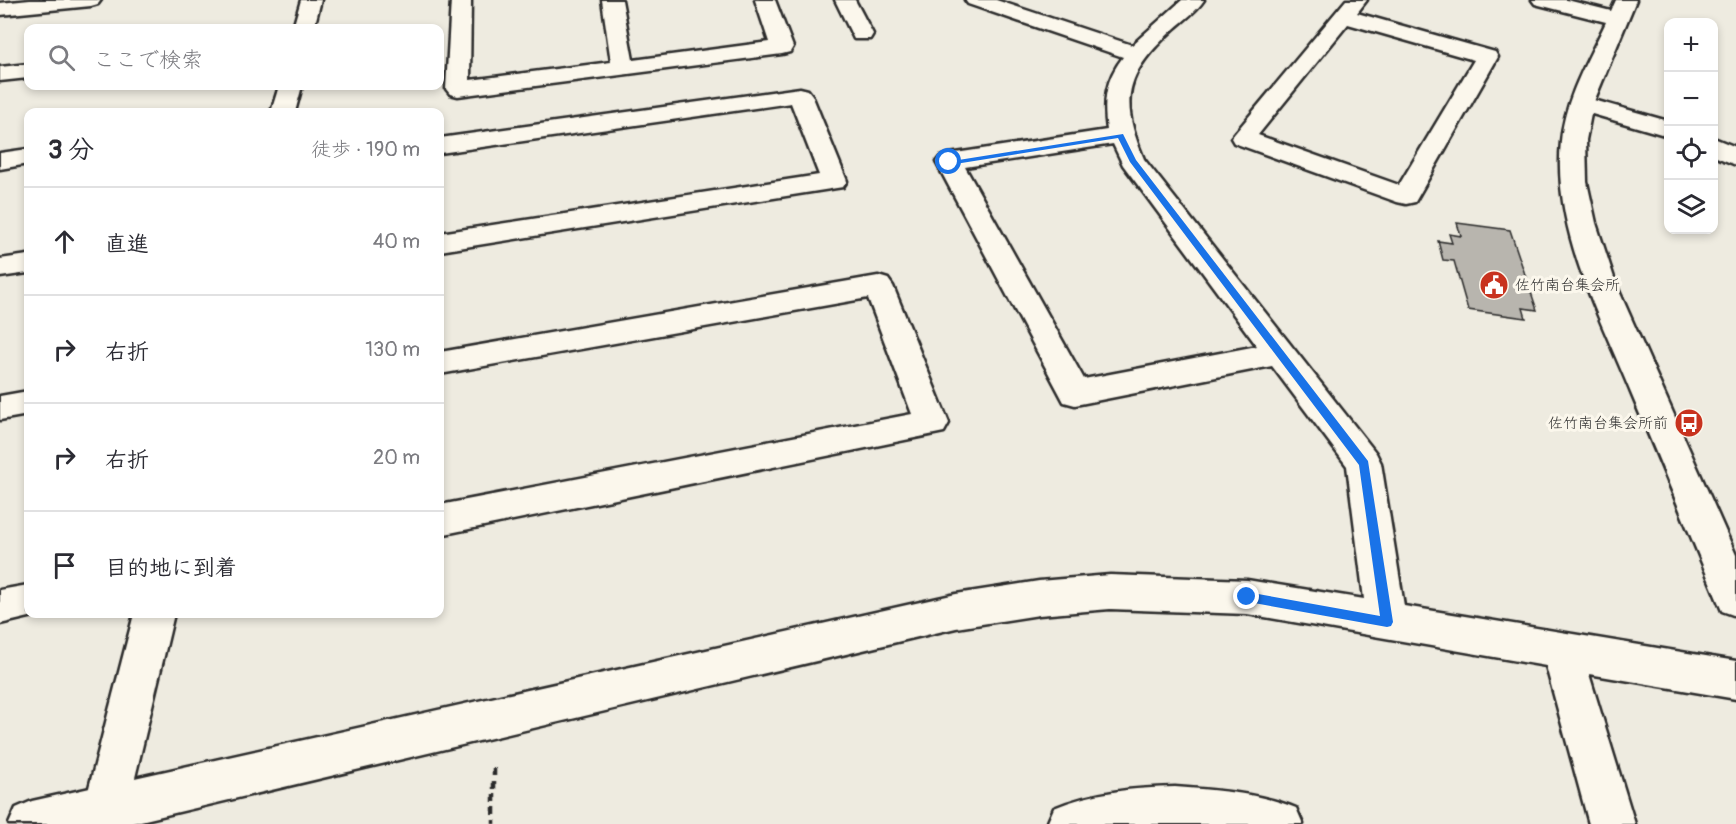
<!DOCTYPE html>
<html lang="ja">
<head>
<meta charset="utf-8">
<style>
	body { margin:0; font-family:Pangolin,"Klee One",sans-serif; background:#f7f7f7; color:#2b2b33 }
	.controls { position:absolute; right:18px; top:18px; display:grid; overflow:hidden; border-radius:12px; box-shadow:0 3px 9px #0003 }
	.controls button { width:54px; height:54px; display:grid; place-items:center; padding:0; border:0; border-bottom:2px solid #e1e1e2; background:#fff; color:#2b2b33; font:30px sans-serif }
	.stop { position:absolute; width:18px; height:18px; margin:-14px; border:4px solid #1a73e8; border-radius:50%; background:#fff }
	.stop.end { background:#1a73e8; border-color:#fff; box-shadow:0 2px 6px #0008 }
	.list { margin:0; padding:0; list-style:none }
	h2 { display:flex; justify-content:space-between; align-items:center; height:78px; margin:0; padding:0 24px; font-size:26px }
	h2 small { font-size:20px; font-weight:400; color:#7c7c81 }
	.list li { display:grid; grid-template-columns:39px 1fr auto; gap:18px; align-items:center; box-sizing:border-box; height:108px; padding:0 24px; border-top:2px solid #e1e1e2 }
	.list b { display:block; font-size:22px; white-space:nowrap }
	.list em { font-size:20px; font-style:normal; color:#7c7c81 }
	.icon { flex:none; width:33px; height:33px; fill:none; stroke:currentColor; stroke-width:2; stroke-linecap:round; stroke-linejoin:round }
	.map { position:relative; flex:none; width:1736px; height:824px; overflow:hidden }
	.search { position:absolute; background:#fff; box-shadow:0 3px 9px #0003; left:24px; top:24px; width:420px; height:66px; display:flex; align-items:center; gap:15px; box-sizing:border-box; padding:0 21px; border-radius:12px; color:#7c7c81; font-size:22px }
	.panel { position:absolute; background:#fff; box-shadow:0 3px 9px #0003; left:24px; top:108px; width:420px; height:510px; border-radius:12px }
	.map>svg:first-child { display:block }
	.building { fill:#b8b5ae; stroke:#2b2b2b; stroke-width:1.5 }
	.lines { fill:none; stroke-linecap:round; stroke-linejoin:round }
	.street-casing { stroke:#2b2b2b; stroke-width:5 }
	.secondary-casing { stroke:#2b2b2b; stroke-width:5 }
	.path { stroke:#2b2b2b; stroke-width:4.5; stroke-dasharray:8 5; stroke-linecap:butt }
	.street { fill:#fbf7ec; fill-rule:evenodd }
	.secondary { fill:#fbf7ec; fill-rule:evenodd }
	.route { fill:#1a73e8 }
	.labels { text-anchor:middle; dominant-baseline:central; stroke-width:6; stroke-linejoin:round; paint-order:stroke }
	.poi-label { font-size:15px; fill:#2b2b2b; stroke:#fbf7ec; text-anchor:start }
</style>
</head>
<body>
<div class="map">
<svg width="1736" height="824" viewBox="0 0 1736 824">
	<rect width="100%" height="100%" fill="#eeebe0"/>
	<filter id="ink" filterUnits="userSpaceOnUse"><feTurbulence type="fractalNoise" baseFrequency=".0167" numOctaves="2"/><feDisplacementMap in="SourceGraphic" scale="12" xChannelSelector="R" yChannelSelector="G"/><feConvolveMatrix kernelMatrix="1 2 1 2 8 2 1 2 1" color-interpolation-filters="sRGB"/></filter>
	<g filter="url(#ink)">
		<path class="building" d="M1457,223L1510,230L1537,310L1523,308L1526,318L1468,310L1454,261L1443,260L1438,241L1452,243L1449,234L1461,236Z"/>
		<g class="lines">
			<g class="street-casing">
				<g id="street">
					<path d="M30,0H101L98,4L91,6L0,15V3Z"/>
					<path d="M451,0H471L470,80L611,62L602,0H622L633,60L769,42L755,0H775L793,47L790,52L782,54L458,96L450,94L446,89Z"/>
					<path d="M835,0H855L873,34L870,39H854Z"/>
					<path d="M965,0H996L1132,45L1182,0H1204C1197,11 1184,20 1174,29C1126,73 1118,98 1144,159L1376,453L1381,463L1404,606L1736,661V699L1589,674L1635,824H1589L1546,666L1247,614L1110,609L1039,615L956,628L128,824H9L16,808L32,801L956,594L1039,581L1110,575L1247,580L1364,599L1347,466L1272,366L1075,405L1064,402L936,162L940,157L949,154L1107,130C1103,101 1105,80 1123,57L968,4ZM1113,144L1123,165L1257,346L1084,379L965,167Z"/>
					<path d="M1346,0H1367L1357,13L1495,52L1498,57L1415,202L1406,204L1397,202L1234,143L1231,138ZM1348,24L1474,60L1399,185L1258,135Z"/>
					<path d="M28,64V78L0,81V67Z"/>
					<path d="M800,88L808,90L812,95L847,181L843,187L440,251V233L819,175L791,103L440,153V138Z"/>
					<path d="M1583,97L1668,121V136L1575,109L1571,104L1575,99Z"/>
					<path d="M1714,138L1736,147V165L1714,156Z"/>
					<path d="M28,149V164L0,169V153Z"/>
					<path d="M28,255V273L0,277V259Z"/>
					<path d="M878,276L888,279L893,286L949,423L944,432L440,535V505L912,414L868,298L440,374V352Z"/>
					<path d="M28,391V415L0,420V396Z"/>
					<path d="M28,585V614H42L0,624V590Z"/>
					<path d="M1175,787C1215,790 1259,793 1296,808L1303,824H1047L1054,808C1092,792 1134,788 1175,787Z"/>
				</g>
			</g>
			<g class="secondary-casing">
				<g id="secondary">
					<path d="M301,0H321L314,28H293Z"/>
					<path d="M1532,0H1567L1611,11L1616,0H1636L1593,104L1586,140L1587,182L1596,223L1616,284L1736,555V616L1722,611L1717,599C1688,530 1660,461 1631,393C1599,315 1552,228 1561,141C1565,98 1588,60 1606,22L1535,4Z"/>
					<path d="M279,86H302L295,112H271Z"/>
					<path d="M134,614H174L128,807L122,823L93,824L84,807Z"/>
				</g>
			</g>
			<path class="path" d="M494,768V824"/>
			<use href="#street" class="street"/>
			<use href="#secondary" class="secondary"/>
		</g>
	</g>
	<path class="route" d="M1123,134L1136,160L1368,461L1393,622L1391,626L1387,627L1243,601L1241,597L1247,592L1380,616L1359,465L1130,162L1118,138L949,165L946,162Z"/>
	<defs>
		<g id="civic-disc" transform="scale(1.5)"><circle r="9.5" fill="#c8321e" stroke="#fbf7ec"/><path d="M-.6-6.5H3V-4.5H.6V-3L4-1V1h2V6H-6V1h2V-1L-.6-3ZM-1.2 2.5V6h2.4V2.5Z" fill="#fff"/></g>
		<g id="bus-disc" transform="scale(1.5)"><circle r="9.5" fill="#c8321e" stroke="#fbf7ec"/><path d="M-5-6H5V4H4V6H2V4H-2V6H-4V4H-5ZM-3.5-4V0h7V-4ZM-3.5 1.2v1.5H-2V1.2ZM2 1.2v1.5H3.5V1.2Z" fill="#fff"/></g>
	</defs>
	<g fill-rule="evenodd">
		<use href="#civic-disc" x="1494" y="285"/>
		<use href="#bus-disc" x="1689" y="423"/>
	</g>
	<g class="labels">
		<g class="poi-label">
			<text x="1515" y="285">佐竹南台集会所</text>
			<text x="1668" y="423" text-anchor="end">佐竹南台集会所前</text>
		</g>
	</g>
</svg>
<div class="controls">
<button>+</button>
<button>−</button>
<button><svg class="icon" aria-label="locate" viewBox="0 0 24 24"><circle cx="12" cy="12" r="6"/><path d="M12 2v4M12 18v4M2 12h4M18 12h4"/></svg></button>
<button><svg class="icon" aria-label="layers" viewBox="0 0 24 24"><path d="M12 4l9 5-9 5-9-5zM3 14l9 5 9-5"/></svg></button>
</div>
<div class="stop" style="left:949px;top:162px"></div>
<div class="stop end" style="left:1247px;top:597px"></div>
<div class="search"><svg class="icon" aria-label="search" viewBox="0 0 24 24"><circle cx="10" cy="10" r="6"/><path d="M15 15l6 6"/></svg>ここで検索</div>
<section class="panel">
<h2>3 分<small>徒歩 · 190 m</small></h2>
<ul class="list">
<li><svg class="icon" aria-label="ahead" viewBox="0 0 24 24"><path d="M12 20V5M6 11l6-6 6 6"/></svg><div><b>直進</b></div><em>40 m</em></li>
<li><svg class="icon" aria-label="right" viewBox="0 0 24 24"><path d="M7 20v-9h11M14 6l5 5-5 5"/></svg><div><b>右折</b></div><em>130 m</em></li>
<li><svg class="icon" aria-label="right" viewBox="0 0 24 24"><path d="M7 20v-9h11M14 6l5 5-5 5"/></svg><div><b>右折</b></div><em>20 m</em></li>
<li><svg class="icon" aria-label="arrive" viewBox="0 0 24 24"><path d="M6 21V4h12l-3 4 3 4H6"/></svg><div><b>目的地に到着</b></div></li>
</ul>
</section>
</div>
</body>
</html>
